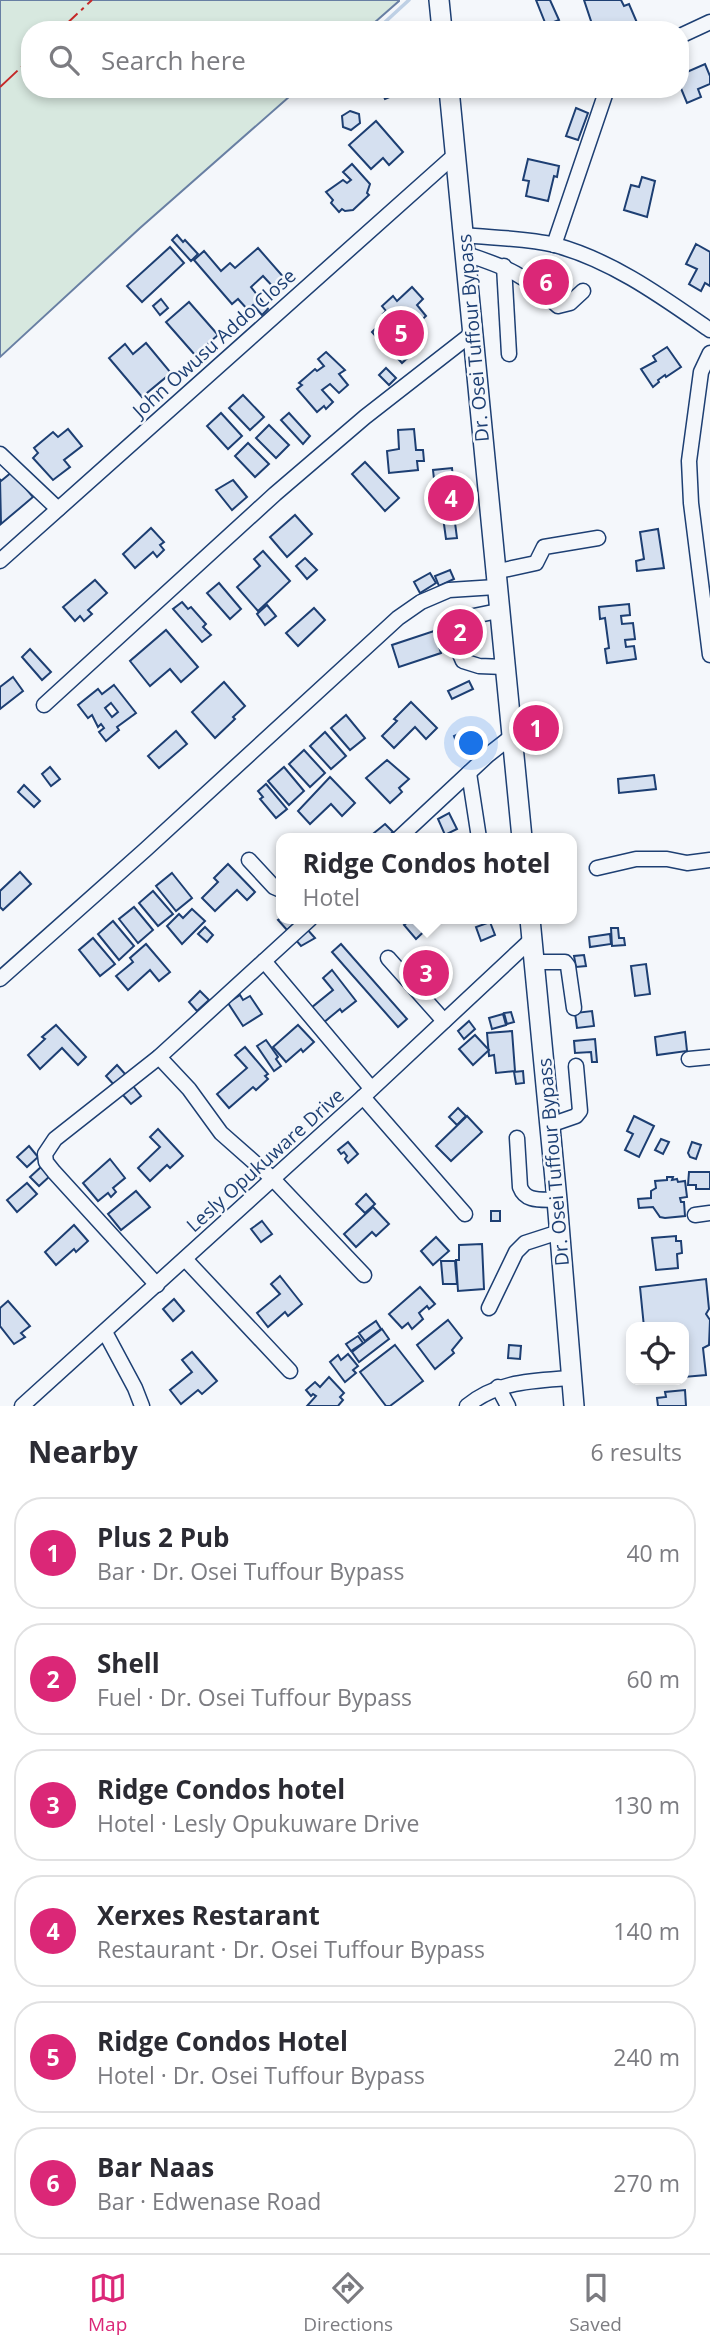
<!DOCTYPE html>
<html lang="en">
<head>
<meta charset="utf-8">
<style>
	body { margin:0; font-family:"Open Sans",sans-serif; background:#f7f7f7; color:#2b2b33 }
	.controls { position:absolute; right:21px; bottom:21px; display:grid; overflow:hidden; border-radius:14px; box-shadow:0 4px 10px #0003 }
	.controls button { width:63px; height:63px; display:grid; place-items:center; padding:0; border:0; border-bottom:2px solid #e1e1e2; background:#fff; color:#2b2b33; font:35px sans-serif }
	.you { position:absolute; left:472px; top:744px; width:24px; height:24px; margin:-18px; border:5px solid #fff; border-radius:50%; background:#1a73e8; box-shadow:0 0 0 10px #1a73e833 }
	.badge { display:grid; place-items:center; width:46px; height:46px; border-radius:50%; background:#db2777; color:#fff; font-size:23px; font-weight:700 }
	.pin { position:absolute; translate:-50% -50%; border:4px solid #fff; box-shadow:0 2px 7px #0006 }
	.popup { position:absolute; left:276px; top:833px; width:301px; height:91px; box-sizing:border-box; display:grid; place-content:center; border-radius:14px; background:#fff; filter:drop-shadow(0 2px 5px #0005); font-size:23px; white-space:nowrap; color:#7c7c81 }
	.popup b { font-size:26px; color:#2b2b33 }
	.popup::after { content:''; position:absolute; left:50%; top:100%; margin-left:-14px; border:14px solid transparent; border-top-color:#fff }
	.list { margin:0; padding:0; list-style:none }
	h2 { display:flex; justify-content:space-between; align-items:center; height:91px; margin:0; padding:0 28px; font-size:30px }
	h2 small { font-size:23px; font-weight:400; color:#7c7c81 }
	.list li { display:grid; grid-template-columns:46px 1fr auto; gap:21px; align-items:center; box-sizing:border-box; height:112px; margin:0 14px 14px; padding:0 14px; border:2px solid #e1e1e2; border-radius:28px }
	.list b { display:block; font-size:26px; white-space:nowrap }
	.list p { margin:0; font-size:23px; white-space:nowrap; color:#7c7c81 }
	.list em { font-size:23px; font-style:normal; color:#7c7c81 }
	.icon { flex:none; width:38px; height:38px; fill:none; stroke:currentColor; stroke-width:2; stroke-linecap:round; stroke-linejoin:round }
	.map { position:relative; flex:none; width:710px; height:1406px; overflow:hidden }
	.search { position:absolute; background:#fff; box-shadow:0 4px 10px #0003; left:21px; right:21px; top:21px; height:77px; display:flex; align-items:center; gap:18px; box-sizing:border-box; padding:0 24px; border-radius:28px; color:#7c7c81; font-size:26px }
	.sheet { height:847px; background:#fff }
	nav { display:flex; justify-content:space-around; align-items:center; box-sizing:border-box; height:98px; border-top:2px solid #e1e1e2; background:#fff; font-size:19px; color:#7c7c81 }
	nav a { display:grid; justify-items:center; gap:4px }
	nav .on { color:#db2777 }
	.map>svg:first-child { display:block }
	.green { fill:#d7e8df; stroke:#687fa3; stroke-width:2 }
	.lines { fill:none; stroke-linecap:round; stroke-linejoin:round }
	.stream { stroke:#bed0e5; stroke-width:3.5 }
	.building { fill:#d5e0f0; stroke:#1d3f73; stroke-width:2; fill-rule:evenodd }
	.minor-casing { stroke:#1d3f73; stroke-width:17 }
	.highway-casing { stroke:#1d3f73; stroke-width:22 }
	.minor { stroke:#f4f7fb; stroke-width:14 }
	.highway { stroke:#f4f7fb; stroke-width:19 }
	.power { stroke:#c62828; stroke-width:2; stroke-dasharray:24 5 3.5 5; stroke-linecap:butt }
	.labels { text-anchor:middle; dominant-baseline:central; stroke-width:5; stroke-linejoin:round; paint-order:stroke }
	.street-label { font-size:19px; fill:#1d3f73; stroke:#f4f7fb }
</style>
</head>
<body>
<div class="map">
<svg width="710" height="1406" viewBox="0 0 710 1406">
	<rect width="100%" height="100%" fill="#f4f7fb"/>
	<path class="green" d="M0,0H399V1L366,30H30V89H298L140,228L0,357Z"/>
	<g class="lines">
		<path class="stream" d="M384,23L409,0"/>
	</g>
	<g class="building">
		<path d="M536,0H550L559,20L546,25Z"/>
		<path d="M584,0H621L624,6L629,4L638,25L625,30H594Z"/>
		<path d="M525,22L526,30H510L509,23Z"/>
		<path d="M705,64L710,76V84L698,89L701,97L687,103L680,86V75Z"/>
		<path d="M384,89H395L397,94L385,99L381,90Z"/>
		<path d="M576,108L588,113L578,140L566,136Z"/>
		<path d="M350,111L359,114L360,123L351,130L343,127L342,116Z"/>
		<path d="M376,121L403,152L389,165L383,158L371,169L349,145Z"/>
		<path d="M528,159L559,166L557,177L554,176L548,201L526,196L529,181L523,180Z"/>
		<path d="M352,164L370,184L367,193L369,195L353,210L345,211L342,209L339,212L331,203L333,200L326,192L343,180L347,183L351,180L343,172Z"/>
		<path d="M642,177L655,181L647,217L624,210L631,185L639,187Z"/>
		<path d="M177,235L183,242L185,240L198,254L191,261L172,240Z"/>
		<path d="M696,244L710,252V286L705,283L701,291L689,284L697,269L686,264Z"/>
		<path d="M170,247L184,263L142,302L127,286Z"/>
		<path d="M258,248L286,280L276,290L263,276L251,287L268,309L262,315L253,305L248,310L238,299L232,304L194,260L204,251L221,271L230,263L235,268Z"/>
		<path d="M412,287L423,299L417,305L426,316L413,328L404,317L388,331L381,323L387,317L383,314L386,311L382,306L393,296L397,301Z"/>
		<path d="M161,299L168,308L160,315L153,306Z"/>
		<path d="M189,302L218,335L195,355L166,322Z"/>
		<path d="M379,325L388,336L381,342L372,332Z"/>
		<path d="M414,331L424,343L402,363L391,351Z"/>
		<path d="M146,343L171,373L142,397L109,358L125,344L133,354Z"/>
		<path d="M667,347L681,367L666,377L665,375L658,380L659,382L653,387L641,369L656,361L653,356Z"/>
		<path d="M326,352L345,370L339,374L348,385L339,393L330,384L322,390L333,402L326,409L324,406L317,412L297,389L302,385L299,383L315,369L317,371L324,366L318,359Z"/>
		<path d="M386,368L396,378L389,385L379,375Z"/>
		<path d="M243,395L264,417L250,430L229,408Z"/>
		<path d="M221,413L242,436L228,449L207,426Z"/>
		<path d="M289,413L310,436L303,444L281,420Z"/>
		<path d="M269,425L289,445L276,458L256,438Z"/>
		<path d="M68,429L82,446L64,460L70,467L53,480L33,458L38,453L34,448L53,432L58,437Z"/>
		<path d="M414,429L416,450H423L424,461H417L418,470L389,473L387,451L399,449L398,430Z"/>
		<path d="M248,443L269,464L255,477L235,456Z"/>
		<path d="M365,462L399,498L385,511L352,474Z"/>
		<path d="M452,468L457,515L443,516L442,506H437L433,470Z"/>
		<path d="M12,472L33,497L1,524L0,479L1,481Z"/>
		<path d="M233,480L247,497L232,510L216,490Z"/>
		<path d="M295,515L312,534L287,557L270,537Z"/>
		<path d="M454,515L457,538L446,539L443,517Z"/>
		<path d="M151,528L164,542L160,545L164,550L157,557L153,552L135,568L123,554Z"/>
		<path d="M658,529L664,568L637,571L636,561L644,559L640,532Z"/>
		<path d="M263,551L290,581L258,611L237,587L260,566L254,559Z"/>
		<path d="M305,558L317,570L307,579L296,566Z"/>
		<path d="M450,570L454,579L439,586L435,576Z"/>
		<path d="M430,573L436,583L420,593L414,582Z"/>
		<path d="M95,580L107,593L88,610L92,614L84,621L80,616L75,621L63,607Z"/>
		<path d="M219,583L241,609L230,619L207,593Z"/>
		<path d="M182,602L188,609L191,607L206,624L203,627L211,635L202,642L173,609Z"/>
		<path d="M629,604L630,615L621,616L622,624L633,623L635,639L625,640L626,647L634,646L636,659L607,663L605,649L609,648L605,618L600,619L599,607Z"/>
		<path d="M267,605L276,616L265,625L257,614Z"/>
		<path d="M314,608L325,620L298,646L286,633Z"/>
		<path d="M166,630L198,667L181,682L170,669L150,686L130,661Z"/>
		<path d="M434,631L441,653L399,667L392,645Z"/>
		<path d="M30,649L51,672L42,680L22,657Z"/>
		<path d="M13,677L23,691L0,709V687Z"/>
		<path d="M469,681L473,689L452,699L448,691Z"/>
		<path d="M224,682L245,706L233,717L235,719L215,738L192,712Z"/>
		<path d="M114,685L136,713L117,727L119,730L106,741L99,732L104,728L101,724L98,727L92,715L88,718L78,705L98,689L102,694ZM111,703L118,712L112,717L105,708Z"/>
		<path d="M411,702L437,728L426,739L415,727L394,748L382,736L397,721L394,719Z"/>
		<path d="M346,715L365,738L350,750L331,728Z"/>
		<path d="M176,731L187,744L159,768L148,756Z"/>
		<path d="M465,731L468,738L457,744L454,736Z"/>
		<path d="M325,732L346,756L331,769L310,746Z"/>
		<path d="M304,750L325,773L310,787L289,764Z"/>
		<path d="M387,760L409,779L399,788L402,792L390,803L366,778Z"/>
		<path d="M50,767L60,779L51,786L42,774Z"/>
		<path d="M284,767L304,791L289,805L268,781Z"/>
		<path d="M654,775L656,789L619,793L618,779Z"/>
		<path d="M330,777L355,803L342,816L331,804L310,824L298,811Z"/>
		<path d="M266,784L287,809L276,818L260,799L263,797L258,791Z"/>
		<path d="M24,785L40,801L34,807L18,792Z"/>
		<path d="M449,813L457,829L445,835L438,819Z"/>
		<path d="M385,824L393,832L386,838H379L374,833Z"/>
		<path d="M228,864L255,892L247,900L237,890L215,911L202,898L218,882L214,878Z"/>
		<path d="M20,872L31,884L3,910L0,907V891Z"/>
		<path d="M172,873L192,898L176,911L156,886Z"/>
		<path d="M153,891L173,914L158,926L139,903Z"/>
		<path d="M134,907L153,930L138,943L119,919Z"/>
		<path d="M192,909L205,921L182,944L167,926L179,914L183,918Z"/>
		<path d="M281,918L293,919L296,922L287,930L278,920Z"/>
		<path d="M412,919H445L435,927L432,924L416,939L404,925Z"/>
		<path d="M113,921L134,946L119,960L98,934Z"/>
		<path d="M490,922L495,935L481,941L476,927Z"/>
		<path d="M205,927L213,935L207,942L198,934Z"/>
		<path d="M306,928L315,938L301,946L295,939Z"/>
		<path d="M611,928H618L619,938H624L625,945L612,946Z"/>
		<path d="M610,934L611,944L590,947L589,937Z"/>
		<path d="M93,938L115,964L100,976L79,950Z"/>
		<path d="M146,944L170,972L159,981L150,970L128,990L116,976L133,962L130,958Z"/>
		<path d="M341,944L407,1019L398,1027L332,952Z"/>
		<path d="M584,955L586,966L576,967L574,956Z"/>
		<path d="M646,964L650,994L635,996L631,966Z"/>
		<path d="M332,970L356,1001L342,1012L340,1009L323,1023L311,1008L333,990L323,978Z"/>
		<path d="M200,991L209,1000L197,1011L189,1002Z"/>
		<path d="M240,995L243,1000L250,996L262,1014L243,1026L228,1003Z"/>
		<path d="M592,1011L594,1026L577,1028L575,1013Z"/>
		<path d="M511,1012L514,1022L507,1024L504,1013Z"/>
		<path d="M503,1014L506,1025L492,1029L489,1018Z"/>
		<path d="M469,1021L475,1029L464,1039L458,1031Z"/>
		<path d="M56,1025L86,1057L78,1065L62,1048L40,1069L28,1055L45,1039L42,1037Z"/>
		<path d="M298,1025L314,1042L303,1052L301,1049L286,1062L273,1047Z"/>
		<path d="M512,1031L515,1071L496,1073L494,1055L489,1056L487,1033Z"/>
		<path d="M685,1032L687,1051L657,1055L655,1037Z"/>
		<path d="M475,1035L489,1050L473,1065L459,1049Z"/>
		<path d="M595,1039L597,1062H592L591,1052L575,1053L574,1041Z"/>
		<path d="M266,1040L278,1057L276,1059L281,1066L274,1071L257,1046Z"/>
		<path d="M245,1047L268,1074L265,1076L268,1079L256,1090L253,1087L229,1108L217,1094L247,1068L235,1055Z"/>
		<path d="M117,1065L126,1075L115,1086L106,1076Z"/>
		<path d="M523,1071L524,1083L516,1084L514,1072Z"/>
		<path d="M133,1086L141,1096L131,1104L123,1095Z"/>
		<path d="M458,1108L466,1116L457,1125L449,1117Z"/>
		<path d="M467,1116L482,1132L451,1161L436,1146Z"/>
		<path d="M634,1116L654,1126L639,1157L625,1150L633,1134L627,1131Z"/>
		<path d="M158,1129L183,1156L170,1168L167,1165L150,1181L138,1168L160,1147L150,1137Z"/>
		<path d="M661,1139L669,1142L663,1154L655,1150Z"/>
		<path d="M348,1142L358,1154L348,1163L345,1159L347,1156L344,1152L341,1154L338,1150Z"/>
		<path d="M692,1142L701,1145L696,1159L690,1157L688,1153Z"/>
		<path d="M29,1146L38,1157L27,1167L17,1157Z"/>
		<path d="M110,1159L125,1178L113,1188L116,1192L111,1197L108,1193L98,1201L83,1183Z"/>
		<path d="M41,1167L50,1176L39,1186L30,1177Z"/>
		<path d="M689,1172H710V1189H696V1185H688Z"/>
		<path d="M667,1177H673L672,1180L677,1179L678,1182L685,1181L687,1197L680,1198L681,1202H684L685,1216L665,1218L660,1217L653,1207L639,1208L638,1199L651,1198V1191L656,1188L655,1181L667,1180Z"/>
		<path d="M27,1183L37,1194L17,1212L7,1200Z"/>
		<path d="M136,1191L150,1207L121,1230L108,1214Z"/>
		<path d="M366,1194L375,1204L365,1213L356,1204Z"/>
		<path d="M373,1207L389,1224L376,1236L372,1232L356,1247L344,1234Z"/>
		<rect x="491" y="1211" width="9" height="10"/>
		<path d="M262,1221L272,1234L261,1242L251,1229Z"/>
		<path d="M74,1225L88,1241L76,1252L74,1249L56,1265L45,1252Z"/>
		<path d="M676,1236V1241H681L682,1253L677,1254L678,1268L656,1270L652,1238Z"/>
		<path d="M436,1237L449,1251L433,1265L421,1251Z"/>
		<path d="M482,1244L484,1289L458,1291L456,1260H459V1245Z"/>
		<path d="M441,1261H455L457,1284H443Z"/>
		<path d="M280,1276L302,1304L288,1316L285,1312L268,1327L257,1313L280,1294L271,1284Z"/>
		<path d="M706,1279L709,1309L706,1314L710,1320L709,1345L703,1348L706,1375L684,1377V1327H644L640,1287Z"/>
		<path d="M420,1287L435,1304L429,1309L427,1306L419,1313L423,1319L412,1329L408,1323L402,1328L389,1314Z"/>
		<path d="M174,1299L184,1311L173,1321L163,1309Z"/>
		<path d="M8,1301L30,1326L21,1333L25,1337L14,1344L0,1326V1308Z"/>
		<path d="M448,1320L462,1338L452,1350L454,1353L435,1369L417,1345Z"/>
		<path d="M376,1321L381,1329L365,1341L359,1333Z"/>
		<path d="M382,1329L389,1339L359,1362L352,1352Z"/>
		<path d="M358,1336L363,1343L351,1351L346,1344Z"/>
		<path d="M395,1345L423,1381L390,1406H386L360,1372Z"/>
		<path d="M509,1345L521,1346L520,1359L508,1358Z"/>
		<path d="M192,1352L217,1381L202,1394L198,1390L181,1404L170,1390L192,1372L182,1360Z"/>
		<path d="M348,1354L358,1366L353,1370L356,1373L345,1382L330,1362L338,1355L341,1360Z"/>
		<path d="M329,1377L344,1393L340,1397L343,1400L338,1406H307L316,1396L313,1394L311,1396L306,1390L315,1382L320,1387Z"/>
		<path d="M685,1390L686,1406H658L657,1398L666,1397L665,1392Z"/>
	</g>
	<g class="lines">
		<g class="minor-casing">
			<g id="minor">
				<path d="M680,36L710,22"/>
				<path d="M463,235C493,238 526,238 555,245C613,261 661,296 710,330"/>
				<path d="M554,245L607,89"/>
				<path d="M466,254C509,268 525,275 558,306L570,303L583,291"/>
				<path d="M504,266L509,354"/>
				<path d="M710,353L701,372L689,461L691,503L710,655"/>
				<path d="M0,454L58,509"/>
				<path d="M0,561L456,154"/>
				<path d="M494,572L536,563L544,547L598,538"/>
				<path d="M498,611L464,618L456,627V645L463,661L479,666L504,667"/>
				<path d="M44,705L275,494L365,417L474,332"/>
				<path d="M469,773L479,838"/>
				<path d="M399,838L488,755L511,737"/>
				<path d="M249,860L274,887L281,890"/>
				<path d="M597,868L636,859H667L687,863L710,860"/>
				<path d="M388,958L444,1021"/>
				<path d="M264,961L371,1088"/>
				<path d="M534,962H565L568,966L574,1008"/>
				<path d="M0,979L145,850L398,618L421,602L449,590L496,587"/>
				<path d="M159,1057L189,1089L221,1133L273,1179L364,1275"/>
				<path d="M689,1059L710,1057"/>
				<path d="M363,1097L465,1214"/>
				<path d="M550,1125L576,1116L580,1111L576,1066"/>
				<path d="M517,1138L520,1187C526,1203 542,1199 557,1200"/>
				<path d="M695,1215L710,1213"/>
				<path d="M185,1259L290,1371"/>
				<path d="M157,1285L54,1172L46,1162L45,1154L55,1139L159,1057L310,919"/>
				<path d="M489,1308L516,1252L525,1243L559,1232"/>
				<path d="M105,1332L135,1388L142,1406"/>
				<path d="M498,1387L508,1406"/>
				<path d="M22,1406L363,1097L532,939"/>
				<path d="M467,1406C497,1381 533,1381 571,1378"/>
			</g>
		</g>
		<g class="highway-casing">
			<g id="highway">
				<path d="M439,0L442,30"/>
				<path d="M449,89C475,339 496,589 522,838"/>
				<path d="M530,919L557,1200L574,1406"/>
			</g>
		</g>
		<use href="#minor" class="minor"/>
		<use href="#highway" class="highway"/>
		<g class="power">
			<path d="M60,30L92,0"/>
			<path d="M0,87L30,59"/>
		</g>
	</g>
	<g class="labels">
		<g class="street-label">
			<text transform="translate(473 338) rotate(-95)">Dr. Osei Tuffour Bypass</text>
			<text transform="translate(214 343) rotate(-42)">John Owusu Addo Close</text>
			<text transform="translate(265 1160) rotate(-42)">Lesly Opukuware Drive</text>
			<text transform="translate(553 1162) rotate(-95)">Dr. Osei Tuffour Bypass</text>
		</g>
	</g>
</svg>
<div class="controls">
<button><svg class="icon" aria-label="locate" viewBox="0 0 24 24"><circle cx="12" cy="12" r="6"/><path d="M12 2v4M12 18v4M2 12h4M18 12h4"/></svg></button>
</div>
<div class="you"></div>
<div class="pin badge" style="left:536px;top:728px">1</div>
<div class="pin badge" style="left:460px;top:632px">2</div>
<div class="pin badge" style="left:426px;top:973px">3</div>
<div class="popup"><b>Ridge Condos hotel</b>Hotel</div>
<div class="pin badge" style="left:451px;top:498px">4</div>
<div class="pin badge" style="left:401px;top:333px">5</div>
<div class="pin badge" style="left:546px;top:282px">6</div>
<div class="search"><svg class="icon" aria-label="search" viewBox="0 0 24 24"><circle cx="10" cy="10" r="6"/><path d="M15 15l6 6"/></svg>Search here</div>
</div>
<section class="sheet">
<h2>Nearby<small>6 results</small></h2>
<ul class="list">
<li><span class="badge">1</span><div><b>Plus 2 Pub</b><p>Bar · Dr. Osei Tuffour Bypass</p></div><em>40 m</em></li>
<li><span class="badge">2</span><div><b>Shell</b><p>Fuel · Dr. Osei Tuffour Bypass</p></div><em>60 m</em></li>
<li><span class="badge">3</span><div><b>Ridge Condos hotel</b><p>Hotel · Lesly Opukuware Drive</p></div><em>130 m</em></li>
<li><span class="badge">4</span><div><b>Xerxes Restarant</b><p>Restaurant · Dr. Osei Tuffour Bypass</p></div><em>140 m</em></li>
<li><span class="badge">5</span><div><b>Ridge Condos Hotel</b><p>Hotel · Dr. Osei Tuffour Bypass</p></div><em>240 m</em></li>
<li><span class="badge">6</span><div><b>Bar Naas</b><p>Bar · Edwenase Road</p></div><em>270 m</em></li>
</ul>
</section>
<nav>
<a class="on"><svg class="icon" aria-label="map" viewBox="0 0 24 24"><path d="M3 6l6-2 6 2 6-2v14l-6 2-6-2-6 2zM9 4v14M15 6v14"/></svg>Map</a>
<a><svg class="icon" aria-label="directions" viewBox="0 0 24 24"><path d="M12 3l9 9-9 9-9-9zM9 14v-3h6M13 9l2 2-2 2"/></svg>Directions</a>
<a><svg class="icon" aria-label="saved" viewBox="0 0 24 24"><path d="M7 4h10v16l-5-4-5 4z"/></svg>Saved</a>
</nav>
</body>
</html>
